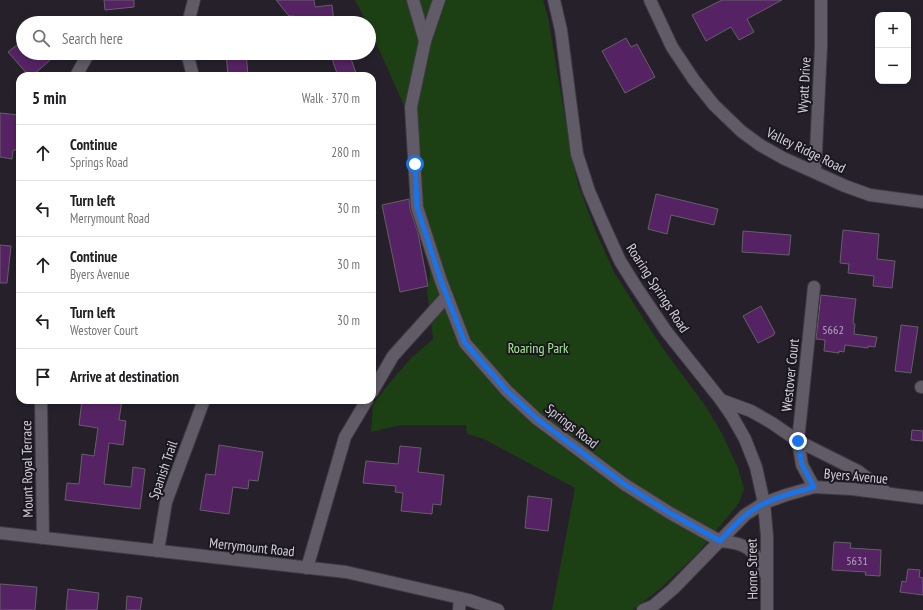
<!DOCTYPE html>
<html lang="en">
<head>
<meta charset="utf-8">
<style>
	body { margin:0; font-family:"PT Sans Narrow",sans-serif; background:#f6f6f6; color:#202124 }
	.controls { position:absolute; right:12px; top:12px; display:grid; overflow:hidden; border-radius:8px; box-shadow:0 2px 6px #0003 }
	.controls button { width:36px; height:36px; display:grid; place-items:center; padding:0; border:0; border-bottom:1px solid #e0e0e0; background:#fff; color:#202124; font:20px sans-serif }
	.stop { position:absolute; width:12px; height:12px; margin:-9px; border:3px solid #1a73e8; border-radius:50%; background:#fff }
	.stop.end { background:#1a73e8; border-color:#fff; box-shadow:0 1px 4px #0008 }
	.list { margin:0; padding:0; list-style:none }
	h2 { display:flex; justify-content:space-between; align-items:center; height:52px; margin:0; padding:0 16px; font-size:17px }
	h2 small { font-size:13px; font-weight:400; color:#757577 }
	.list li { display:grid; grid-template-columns:26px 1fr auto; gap:12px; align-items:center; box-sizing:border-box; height:56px; padding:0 16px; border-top:1px solid #e0e0e0 }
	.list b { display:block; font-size:15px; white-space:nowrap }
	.list p { margin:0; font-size:13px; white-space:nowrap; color:#757577 }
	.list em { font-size:13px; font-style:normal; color:#757577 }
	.icon { flex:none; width:22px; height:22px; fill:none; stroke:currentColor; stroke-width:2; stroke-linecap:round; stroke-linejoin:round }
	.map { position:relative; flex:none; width:923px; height:610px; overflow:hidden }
	.search { position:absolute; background:#fff; box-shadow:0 2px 6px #0003; left:16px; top:16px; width:360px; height:44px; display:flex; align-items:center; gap:10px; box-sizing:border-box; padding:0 14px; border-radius:22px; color:#757577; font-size:15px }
	.panel { position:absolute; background:#fff; box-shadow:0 2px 6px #0003; left:16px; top:72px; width:360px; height:332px; border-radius:12px }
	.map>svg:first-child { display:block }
	.green { fill:#1d3f14 }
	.building { fill:#552363; stroke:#665e69 }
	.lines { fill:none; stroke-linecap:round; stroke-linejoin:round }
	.minor-casing { stroke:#3e3a42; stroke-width:14 }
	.tertiary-casing { stroke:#3e3a42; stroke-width:14 }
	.minor { stroke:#605b67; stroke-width:12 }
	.tertiary { stroke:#605b67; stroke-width:12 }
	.route { stroke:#1a73e8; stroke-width:5 }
	.labels { text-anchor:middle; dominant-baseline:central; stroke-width:4; stroke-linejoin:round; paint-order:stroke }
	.number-label { font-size:12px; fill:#b4a6bb }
	.street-label { font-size:14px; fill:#d4d1d8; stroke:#1b1721 }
	.park-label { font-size:14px; fill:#a1ed8d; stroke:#1b1721 }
</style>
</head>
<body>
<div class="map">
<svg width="923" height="610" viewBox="0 0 923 610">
	<rect width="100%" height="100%" fill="#25202a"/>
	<path class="green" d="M355,0H543L548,17L571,153L578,184L596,232L614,272L639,312L664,350L707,408L722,434L738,468L744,489L739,503L697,554L661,588L633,610H552L575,488L484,439L467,434L466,425H401L371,432L373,404L391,381L412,357L433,339L427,291L430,277L429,253L409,124L403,103L369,27V23H367Z"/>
	<g class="building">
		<path d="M104,0H134V7L105,10Z"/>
		<path d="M276,0H314L315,7L332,5L334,22L299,23L294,16H289Z"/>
		<path d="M722,0H782L747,19L754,32L739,40L731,27L706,41L692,15Z"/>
		<path d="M626,38L631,47L637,44L655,77L625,93L602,51Z"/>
		<path d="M23,40V53H58L32,76H29L8,52Z"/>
		<path d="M226,53H246L248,76H228Z"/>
		<path d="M330,53H349L357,76H338Z"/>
		<path d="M0,113L19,115L18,127L20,128V150H13L12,159L0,157Z"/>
		<path d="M656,194L718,209L714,225L671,215L667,234L648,229Z"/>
		<path d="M409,199L410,209L418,233L428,286L400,292L382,205Z"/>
		<path d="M843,230L879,234L877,259L895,261L892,288L873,286L874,276L848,273L849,264L840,263Z"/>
		<path d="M743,231L791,235L789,255L742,252Z"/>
		<path d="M0,245L11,246L7,283H0Z"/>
		<path d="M821,295L856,299L853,323L855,324L854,334L877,337L875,347L868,346V348L845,345L844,352L839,351V353L824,351L825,340L816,339Z"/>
		<path d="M761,306L775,333L774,334V335L758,343L743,316Z"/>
		<path d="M901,325L918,327L911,373L895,371Z"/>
		<path d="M82,400H122L119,420L126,421L123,445L109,443L104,484L131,487L133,467L145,469L140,509L65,500L67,483L79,484L82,454L94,456L98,428L79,425Z"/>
		<path d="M912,430L923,431V441L911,440Z"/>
		<path d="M219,445L263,452L258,481L249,480L248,489L233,487L229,514L200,510L206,474L215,475Z"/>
		<path d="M400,446L421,448L418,472L444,475L441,505L433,504L432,514L401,511L403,493L395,492L396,486L363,483L366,461L398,464Z"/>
		<path d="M528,496L552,499L548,531L525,528Z"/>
		<path d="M834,542L851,543L850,548L881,550L880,576L865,575L866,572L832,570Z"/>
		<path d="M908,569L920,570L919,577L923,578V595L900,592L902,581L906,582Z"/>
		<path d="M0,584L37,587L35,610H0Z"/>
		<path d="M68,589L99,593L97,610H66Z"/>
		<path d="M127,596L142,598L140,610H126Z"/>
	</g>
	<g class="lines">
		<g class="minor-casing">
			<g id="minor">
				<path d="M413,0L425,41"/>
				<path d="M439,0L425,41L411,107L417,207L441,281L465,343L507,391L537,419L624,484L670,513L720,541"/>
				<path d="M650,0L672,47L694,80L714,105L741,131L760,145L783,158L845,186L870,195L923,202"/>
				<path d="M188,23L194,0"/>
				<path d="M187,53L193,76"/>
				<path d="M76,76L87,56L91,53"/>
				<path d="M815,172L821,46V0"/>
				<path d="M921,387H923"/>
				<path d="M372,392L393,356L447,296"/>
				<path d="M41,400L43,538"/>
				<path d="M814,487L802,465L798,441L814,287"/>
				<path d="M0,533L346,572L469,600L498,610"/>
				<path d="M158,551L166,502L204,400"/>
				<path d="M307,568L345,437L367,400"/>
				<path d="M459,610L460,598"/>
				<path d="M643,610L653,606L673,589L745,515L764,503"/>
			</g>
		</g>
		<g class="tertiary-casing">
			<g id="tertiary">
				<path d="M554,0L561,30L577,154L589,191L601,219L620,261L635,285L666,331L721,400L732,416L745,439L756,467L764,503L767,536V610"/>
				<path d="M721,400L751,411L772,423L798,441L858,471L887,493"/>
				<path d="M764,503L786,495L814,487L852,489L923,498"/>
				<path d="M720,541C746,543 755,549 765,573"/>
			</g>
		</g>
		<use href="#minor" class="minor"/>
		<use href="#tertiary" class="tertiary"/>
	</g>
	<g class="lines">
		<path class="route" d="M415,164L417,207L441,281L465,343L507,391L537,419L624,484L670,513L720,541C728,532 736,523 745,516C764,499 790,494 814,487L802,465L798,441"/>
	</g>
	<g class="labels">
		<g class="number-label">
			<text x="833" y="329">5662</text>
			<text x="857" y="560">5631</text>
		</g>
		<g class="street-label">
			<text transform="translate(804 85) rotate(-87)">Wyatt Drive</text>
			<text transform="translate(806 150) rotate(26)">Valley Ridge Road</text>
			<text transform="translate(658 288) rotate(57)">Roaring Springs Road</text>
			<text transform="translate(790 375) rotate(-84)">Westover Court</text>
			<text transform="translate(572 426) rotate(38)">Springs Road</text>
			<text transform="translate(27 469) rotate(-91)">Mount Royal Terrace</text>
			<text transform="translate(163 470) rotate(-71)">Spanish Trail</text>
			<text transform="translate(856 476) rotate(5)">Byers Avenue</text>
			<text transform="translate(252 547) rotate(6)">Merrymount Road</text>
			<text transform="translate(752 569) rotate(-91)">Horne Street</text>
		</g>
		<g class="park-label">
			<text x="538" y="348">Roaring Park</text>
		</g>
	</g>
</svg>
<div class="controls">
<button>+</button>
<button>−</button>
</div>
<div class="stop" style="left:415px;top:164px"></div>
<div class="stop end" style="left:798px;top:441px"></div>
<div class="search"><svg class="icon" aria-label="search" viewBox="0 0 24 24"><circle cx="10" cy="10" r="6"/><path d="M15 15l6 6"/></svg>Search here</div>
<section class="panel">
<h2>5 min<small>Walk · 370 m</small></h2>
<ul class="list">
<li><svg class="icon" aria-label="ahead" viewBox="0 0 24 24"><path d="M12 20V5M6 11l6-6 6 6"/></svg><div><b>Continue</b><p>Springs Road</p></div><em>280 m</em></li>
<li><svg class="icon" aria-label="left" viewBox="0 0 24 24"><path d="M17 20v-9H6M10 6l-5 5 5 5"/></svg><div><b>Turn left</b><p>Merrymount Road</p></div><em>30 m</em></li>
<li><svg class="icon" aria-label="ahead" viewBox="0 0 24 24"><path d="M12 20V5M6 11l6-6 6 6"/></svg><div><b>Continue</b><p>Byers Avenue</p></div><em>30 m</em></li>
<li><svg class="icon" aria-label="left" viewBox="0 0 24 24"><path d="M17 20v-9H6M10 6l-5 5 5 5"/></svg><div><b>Turn left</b><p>Westover Court</p></div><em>30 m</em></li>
<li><svg class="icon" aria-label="arrive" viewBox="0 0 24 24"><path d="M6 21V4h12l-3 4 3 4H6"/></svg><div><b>Arrive at destination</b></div></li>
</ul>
</section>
</div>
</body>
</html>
